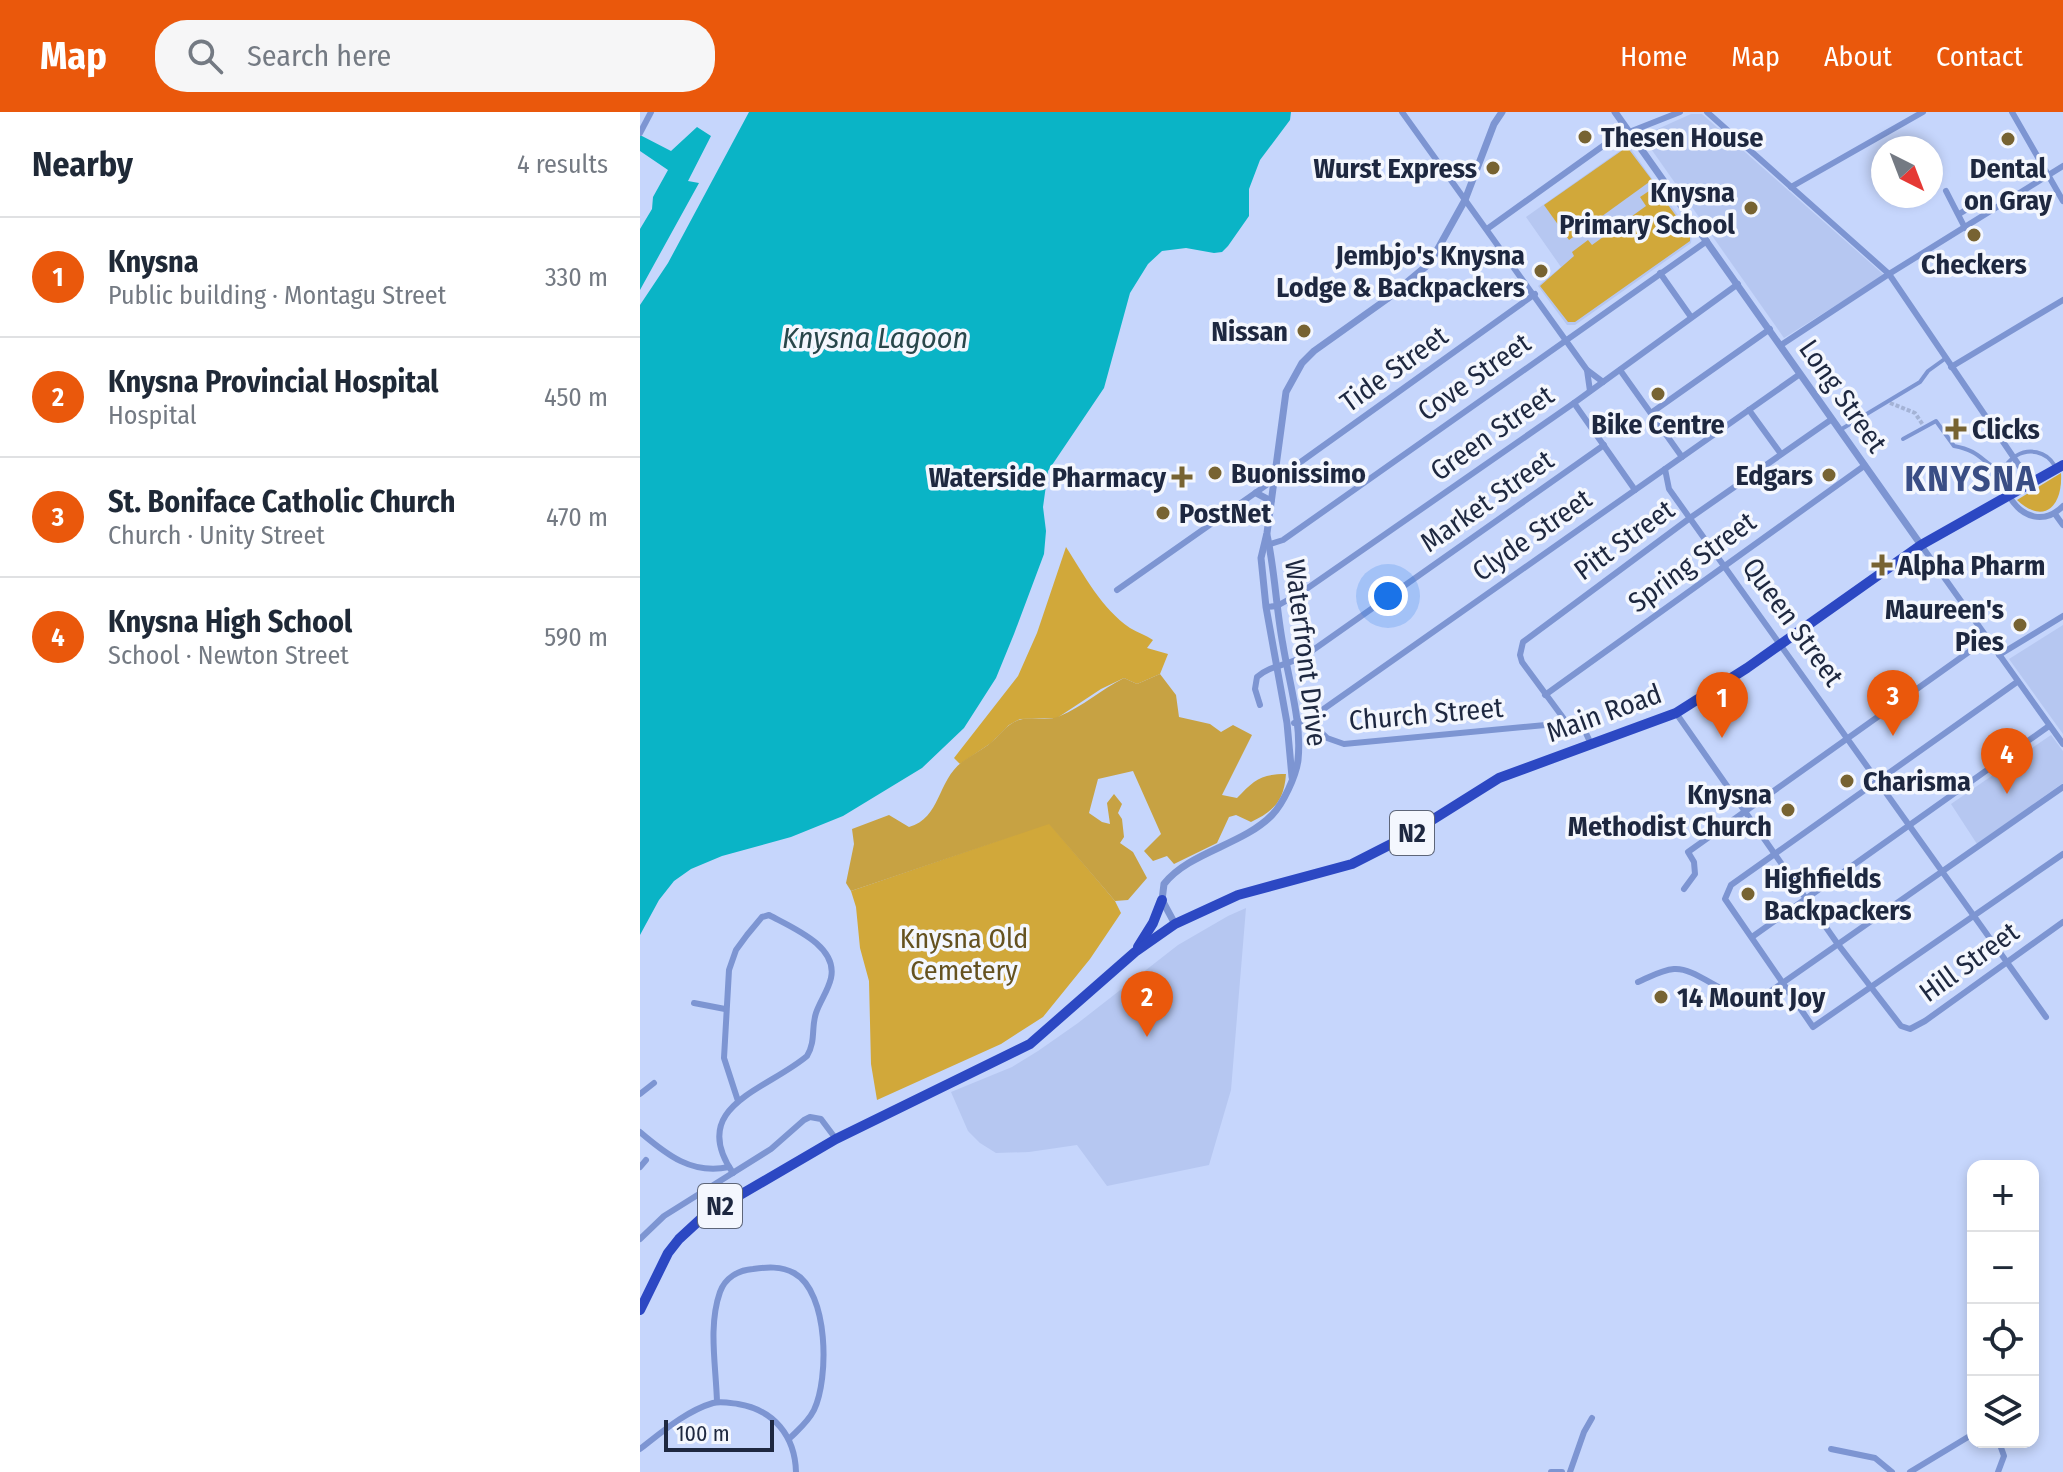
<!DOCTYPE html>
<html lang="en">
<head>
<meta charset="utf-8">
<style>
	body { margin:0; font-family:"Fira Sans Condensed",sans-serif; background:#f6f6f7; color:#1f2937 }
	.controls { position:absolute; right:24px; bottom:24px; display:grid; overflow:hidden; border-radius:16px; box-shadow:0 4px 12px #0003 }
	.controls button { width:72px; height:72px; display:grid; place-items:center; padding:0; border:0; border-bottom:2px solid #e0e1e3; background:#fff; color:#1f2937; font:40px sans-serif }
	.compass { position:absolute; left:1231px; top:24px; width:72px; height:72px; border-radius:50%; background:#fff; box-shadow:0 4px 12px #0003; rotate:138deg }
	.scale { position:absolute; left:24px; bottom:20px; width:110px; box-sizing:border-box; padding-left:8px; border:4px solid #1e2840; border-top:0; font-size:22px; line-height:28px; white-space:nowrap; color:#1e2840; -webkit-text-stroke:6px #f4f7fe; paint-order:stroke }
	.you { position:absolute; left:748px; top:484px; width:28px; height:28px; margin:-20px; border:6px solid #fff; border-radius:50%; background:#1a73e8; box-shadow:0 0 0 12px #1a73e833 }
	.badge { display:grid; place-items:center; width:52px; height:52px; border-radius:50%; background:#ea580c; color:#fff; font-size:26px; font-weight:700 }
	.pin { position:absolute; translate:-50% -66px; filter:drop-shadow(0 2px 4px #0008) }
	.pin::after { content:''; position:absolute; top:42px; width:28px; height:24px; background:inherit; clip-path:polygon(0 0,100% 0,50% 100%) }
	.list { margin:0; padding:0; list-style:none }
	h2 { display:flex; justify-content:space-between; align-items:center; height:104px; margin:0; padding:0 32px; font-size:34px }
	h2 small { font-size:26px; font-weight:400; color:#747a83 }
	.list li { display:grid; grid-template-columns:52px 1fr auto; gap:24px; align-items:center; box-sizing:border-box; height:120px; padding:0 32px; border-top:2px solid #e0e1e3 }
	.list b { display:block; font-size:30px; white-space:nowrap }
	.list p { margin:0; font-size:26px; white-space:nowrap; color:#747a83 }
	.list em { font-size:26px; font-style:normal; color:#747a83 }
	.icon { flex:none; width:44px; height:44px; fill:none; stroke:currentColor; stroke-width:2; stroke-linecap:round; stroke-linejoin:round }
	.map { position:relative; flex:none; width:1423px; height:1360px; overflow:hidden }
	header { display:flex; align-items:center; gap:48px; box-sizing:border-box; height:112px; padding:0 40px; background:#ea580c; color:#fff }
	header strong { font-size:38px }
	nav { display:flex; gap:44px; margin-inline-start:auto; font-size:28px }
	.search { width:560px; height:72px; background:#f6f6f7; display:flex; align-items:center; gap:20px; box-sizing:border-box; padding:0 28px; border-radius:32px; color:#747a83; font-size:30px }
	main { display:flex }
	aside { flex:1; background:#fff }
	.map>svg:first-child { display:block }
	.built { fill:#b6c7f1 }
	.green { fill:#d1a83a }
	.forest { fill:#c7a243 }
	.water { fill:#0ab4c6 }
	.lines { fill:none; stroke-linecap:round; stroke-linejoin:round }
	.pedestrian-tunnel { stroke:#a4b3d6; stroke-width:4; stroke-dasharray:4 2; stroke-linecap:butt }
	.pedestrian { stroke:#7d95d2; stroke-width:4 }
	.minor { stroke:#7d95d2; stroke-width:6 }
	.tertiary { stroke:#7d95d2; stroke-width:7 }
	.trunk { stroke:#2c48c3; stroke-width:10 }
	.poi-dot { fill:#776332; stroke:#f4f7fe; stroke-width:3 }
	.labels { text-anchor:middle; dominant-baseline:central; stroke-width:7; stroke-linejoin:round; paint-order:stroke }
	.shield { fill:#f4f7fe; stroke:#5e6679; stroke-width:2 }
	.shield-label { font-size:26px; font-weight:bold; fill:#1e2840 }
	.poi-label { font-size:28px; font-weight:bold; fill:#1e2840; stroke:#f4f7fe; text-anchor:start }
	.street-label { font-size:28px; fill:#1e2840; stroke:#f4f7fe }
	.park-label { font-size:28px; fill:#655220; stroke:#f4f7fe }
	.water-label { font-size:30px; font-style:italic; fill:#29474b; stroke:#f4f7fe }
	.district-label { font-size:36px; font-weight:bold; letter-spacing:2px; fill:#3a4e85; stroke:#f4f7fe }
</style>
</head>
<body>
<header>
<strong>Map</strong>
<div class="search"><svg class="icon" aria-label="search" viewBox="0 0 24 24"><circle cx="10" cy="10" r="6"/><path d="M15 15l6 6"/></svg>Search here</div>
<nav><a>Home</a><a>Map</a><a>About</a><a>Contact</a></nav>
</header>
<main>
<aside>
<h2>Nearby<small>4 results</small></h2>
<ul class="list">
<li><span class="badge">1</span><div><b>Knysna</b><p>Public building · Montagu Street</p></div><em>330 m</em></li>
<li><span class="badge">2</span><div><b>Knysna Provincial Hospital</b><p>Hospital</p></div><em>450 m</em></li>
<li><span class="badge">3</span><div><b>St. Boniface Catholic Church</b><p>Church · Unity Street</p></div><em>470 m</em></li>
<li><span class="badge">4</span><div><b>Knysna High School</b><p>School · Newton Street</p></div><em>590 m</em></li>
</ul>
</aside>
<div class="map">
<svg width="1423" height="1360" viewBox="0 0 1423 1360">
	<rect width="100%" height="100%" fill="#c6d6fc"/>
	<g class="built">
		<path d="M1051,2H1062L1244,163L1144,226L1002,24Z"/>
		<path d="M988,33L1052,123L1051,131L935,213H927L898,174L921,155L886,105Z"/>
		<path d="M1423,513V622L1369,547Z"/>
		<path d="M1411,623L1423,639V671L1337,732L1311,692Z"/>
		<path d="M606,796L591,978L569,1053L467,1074L437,1033L389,1040L356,1041L340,1031L328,1019L311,980L372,955L398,939L438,911L538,833L588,804Z"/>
	</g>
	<g class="green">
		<path d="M987,35L1012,68L929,128L904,93Z"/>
		<path d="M1015,75L1050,123V129L935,210H928L900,174L934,144L932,140L948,128L952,133L1006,94L1000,85Z"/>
		<path d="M1421,361C1423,393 1405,414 1377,388Z"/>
		<path d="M426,435C444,463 462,497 490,516C498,521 506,523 513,528L507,536L528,542L520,562L497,572L484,566L461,577L417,606L380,607L369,613L351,631L320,652L314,646L378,564L397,521Z"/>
		<path d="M409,711L475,789L481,801L450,847L403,905L361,932L237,988L231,952L229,869L220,836L216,795L211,779Z"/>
	</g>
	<path class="forest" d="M520,562L536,583L539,605L570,612L581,620L593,613L612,623L582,683L597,686C614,668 621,662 646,662C644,689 634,699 611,710L596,703L589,705L577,731L534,752L527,744L513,749L504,739L521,722L493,659L458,667L449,701L462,710L470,712L467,691L474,682L482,692L478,701L482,707L484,725L480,731L493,740L507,766L488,788L475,789L409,712L211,779L206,771L214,732L212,717L249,703L269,715C301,706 297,669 322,650C330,644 340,639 348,633C360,624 368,609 383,607C395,605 409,609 420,604C442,595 462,577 484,566L497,572Z"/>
	<g class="water">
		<path d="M109,0H651L650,8L620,48L609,77V104L588,134L582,140L574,141L546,136L522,139L508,152L490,181L464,276L408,359L403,395L406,419L404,442L374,522L356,566L324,616L282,656L203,704L151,725L82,744L51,757L34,769L19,788L0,823V193L28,151Z"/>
		<path d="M57,15L71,24L48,69L59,71L0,178V117L12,97L13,85L28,58L0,39V23L31,39Z"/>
	</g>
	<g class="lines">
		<path class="pedestrian-tunnel" d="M1250,291L1275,301L1283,313"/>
		<g class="pedestrian">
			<path d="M1200,318L1280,270L1288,259L1306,246"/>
			<path d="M1263,327L1296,309L1314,334C1341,339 1340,349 1362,360"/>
			<path d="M1367,382C1347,349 1396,322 1415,354"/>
		</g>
		<g class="minor">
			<path d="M762,0L947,258L963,270"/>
			<path d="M1067,0L1249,162L1391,371"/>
			<path d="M1372,0L1423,89"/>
			<path d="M0,21L11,0"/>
			<path d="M1151,75L1283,0"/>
			<path d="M1306,79L1325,116"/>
			<path d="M1319,102L1344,87"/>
			<path d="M847,117L974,26L1040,0"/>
			<path d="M1020,161L1051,205"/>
			<path d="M1141,233L1249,162L1423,54"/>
			<path d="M1311,255L1423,188"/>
			<path d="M947,258L950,279"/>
			<path d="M980,258L1042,345"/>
			<path d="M934,291L995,378"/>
			<path d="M1109,298L1141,342"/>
			<path d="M1011,301L1130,217"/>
			<path d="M1025,357L1029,377L1406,905"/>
			<path d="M636,361H642L655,354L895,182"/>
			<path d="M1369,384C1382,406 1404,413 1423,394"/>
			<path d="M1415,402L1423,413"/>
			<path d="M627,433L643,428L1067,129"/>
			<path d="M1281,433L1423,632"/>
			<path d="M477,478L635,367"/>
			<path d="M626,495L637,494L662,480L934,291L1098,172"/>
			<path d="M1359,543L1423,504"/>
			<path d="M1377,570L1091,773L1085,787L1173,915L1423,742"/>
			<path d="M905,583L1224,354"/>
			<path d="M620,593L615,577L617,565C630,553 650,553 666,543L964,333"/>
			<path d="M1036,601L1197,831L1261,914L1270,917L1285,909L1423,810"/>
			<path d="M668,608L687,626L704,632L927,611L944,617L951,632"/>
			<path d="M654,611L668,608L1160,262"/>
			<path d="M927,611L882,550L880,543L883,530L1050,406L1192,307"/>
			<path d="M1044,777L1055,762L1054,750L1048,740L1347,527"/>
			<path d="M1112,825L1409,614"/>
			<path d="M998,870C1010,865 1021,858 1034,857C1059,855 1089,892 1121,886L1423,675"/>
			<path d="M54,891L85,897"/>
			<path d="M0,982L14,971"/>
			<path d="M0,1020C27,1043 52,1063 89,1055"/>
			<path d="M0,1055L6,1048"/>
			<path d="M93,1061C47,994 127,978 167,944C176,929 171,916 176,901C180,889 188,879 191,866C198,834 153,816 129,803L122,805L107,823L96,838L89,858L84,946L98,989"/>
			<path d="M0,1127L24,1104L131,1037L164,1008L170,1005L181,1007L196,1027"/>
			<path d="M77,1290C76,1254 68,1214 80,1180C85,1166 98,1158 113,1157C127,1155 141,1154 154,1161C189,1180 189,1267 174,1298C168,1310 159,1317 150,1326"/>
			<path d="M0,1337C22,1320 46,1299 73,1291C81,1289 90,1291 98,1292C134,1298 155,1324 156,1360"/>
			<path d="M1191,1337L1235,1346L1252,1360"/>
			<path d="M911,1360H922"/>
			<path d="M930,1360L944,1320L952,1306"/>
			<path d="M1270,1360L1333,1322"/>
			<path d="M1358,1360L1364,1344L1359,1330"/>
		</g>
		<g class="tertiary">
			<path d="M975,0L1281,433"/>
			<path d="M616,381L631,389"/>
			<path d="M652,665L647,611L626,495L621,446L627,421L646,280L662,251L674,239L747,187L790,151L825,88L854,12L862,0"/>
			<path d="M535,812L522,788L524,772C549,740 603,733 632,703C643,692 656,664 658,648C662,611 649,570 643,533C636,496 635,459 627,423"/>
		</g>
		<g class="trunk">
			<path d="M498,835L513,811L522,788"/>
			<path d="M0,1198L28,1141L39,1127L64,1104L196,1027L390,932L495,840L535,812L598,783L712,752L765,725L859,666L1036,601L1107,556L1281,433L1423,353"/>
		</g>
	</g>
	<g class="poi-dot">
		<circle cx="945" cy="25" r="8"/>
		<circle cx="1368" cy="27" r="8"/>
		<circle cx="853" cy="56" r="8"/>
		<circle cx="1111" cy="96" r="8"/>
		<circle cx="1334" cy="123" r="8"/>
		<circle cx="901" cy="159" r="8"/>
		<circle cx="664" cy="219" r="8"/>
		<circle cx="1018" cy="282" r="8"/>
		<path d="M1312 305h8v8h8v8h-8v8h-8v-8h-8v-8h8z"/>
		<circle cx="575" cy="361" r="8"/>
		<circle cx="1189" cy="363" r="8"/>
		<path d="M538 353h8v8h8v8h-8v8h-8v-8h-8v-8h8z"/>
		<circle cx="523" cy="401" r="8"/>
		<path d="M1238 441h8v8h8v8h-8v8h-8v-8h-8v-8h8z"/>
		<circle cx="1380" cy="513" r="8"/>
		<circle cx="1207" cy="669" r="8"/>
		<circle cx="1148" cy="698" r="8"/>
		<circle cx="1108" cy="782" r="8"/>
		<circle cx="1021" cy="885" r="8"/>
	</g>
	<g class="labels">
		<g class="shield">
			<rect x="750" y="699" width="44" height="44" rx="6"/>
			<rect x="58" y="1072" width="44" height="44" rx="6"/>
		</g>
		<g class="shield-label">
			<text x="772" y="721">N2</text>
			<text x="80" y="1094">N2</text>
		</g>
		<g class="poi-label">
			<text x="961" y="25">Thesen House</text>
			<text x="837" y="56" text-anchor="end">Wurst Express</text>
			<text x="1368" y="56" text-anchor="middle">Dental<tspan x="1368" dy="32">on Gray</tspan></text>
			<text x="1095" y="80" text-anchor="end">Knysna<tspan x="1095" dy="32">Primary School</tspan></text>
			<text x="885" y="143" text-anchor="end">Jembjo's Knysna<tspan x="885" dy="32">Lodge &amp; Backpackers</tspan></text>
			<text x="1334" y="152" text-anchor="middle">Checkers</text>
			<text x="648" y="219" text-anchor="end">Nissan</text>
			<text x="1018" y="312" text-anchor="middle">Bike Centre</text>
			<text x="1332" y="317">Clicks</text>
			<text x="591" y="361">Buonissimo</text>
			<text x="1173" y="363" text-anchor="end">Edgars</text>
			<text x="526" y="365" text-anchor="end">Waterside Pharmacy</text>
			<text x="539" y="401">PostNet</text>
			<text x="1258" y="453">Alpha Pharm</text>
			<text x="1364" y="497" text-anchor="end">Maureen's<tspan x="1364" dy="32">Pies</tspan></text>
			<text x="1223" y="669">Charisma</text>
			<text x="1132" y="682" text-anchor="end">Knysna<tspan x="1132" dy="32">Methodist Church</tspan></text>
			<text x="1124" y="766">Highfields<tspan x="1124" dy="32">Backpackers</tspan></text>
			<text x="1037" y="885">14 Mount Joy</text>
		</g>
		<g class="street-label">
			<text transform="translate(754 257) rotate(-36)">Tide Street</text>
			<text transform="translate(834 265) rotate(-35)">Cove Street</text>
			<text transform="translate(1203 284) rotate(55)">Long Street</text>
			<text transform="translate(852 321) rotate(-35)">Green Street</text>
			<text transform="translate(847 389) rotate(-35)">Market Street</text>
			<text transform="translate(892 423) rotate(-35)">Clyde Street</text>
			<text transform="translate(984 428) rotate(-36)">Pitt Street</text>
			<text transform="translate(1052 450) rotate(-36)">Spring Street</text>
			<text transform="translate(1153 510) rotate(54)">Queen Street</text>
			<text transform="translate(666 541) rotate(83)">Waterfront Drive</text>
			<text transform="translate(964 601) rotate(-20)">Main Road</text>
			<text transform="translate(786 602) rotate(-5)">Church Street</text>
			<text transform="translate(1329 850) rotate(-36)">Hill Street</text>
		</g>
		<g class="park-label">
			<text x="324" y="826">Knysna Old<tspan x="324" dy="32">Cemetery</tspan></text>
		</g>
		<g class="water-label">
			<text x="235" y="226">Knysna Lagoon</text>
		</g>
		<g class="district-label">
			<text x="1331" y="367">KNYSNA</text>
		</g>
	</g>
</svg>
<div class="controls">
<button>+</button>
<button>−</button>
<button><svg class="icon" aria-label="locate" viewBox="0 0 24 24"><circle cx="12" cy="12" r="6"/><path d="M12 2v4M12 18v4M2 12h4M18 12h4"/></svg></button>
<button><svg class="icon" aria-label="layers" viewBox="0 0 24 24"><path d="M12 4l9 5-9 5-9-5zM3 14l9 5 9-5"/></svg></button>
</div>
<svg class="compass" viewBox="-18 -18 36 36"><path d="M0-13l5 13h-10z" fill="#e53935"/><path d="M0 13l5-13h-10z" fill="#747a83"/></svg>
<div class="scale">100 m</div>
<div class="you"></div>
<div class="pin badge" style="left:1082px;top:626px">1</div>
<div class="pin badge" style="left:507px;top:925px">2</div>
<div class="pin badge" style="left:1253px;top:624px">3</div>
<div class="pin badge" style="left:1367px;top:682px">4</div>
</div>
</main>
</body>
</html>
